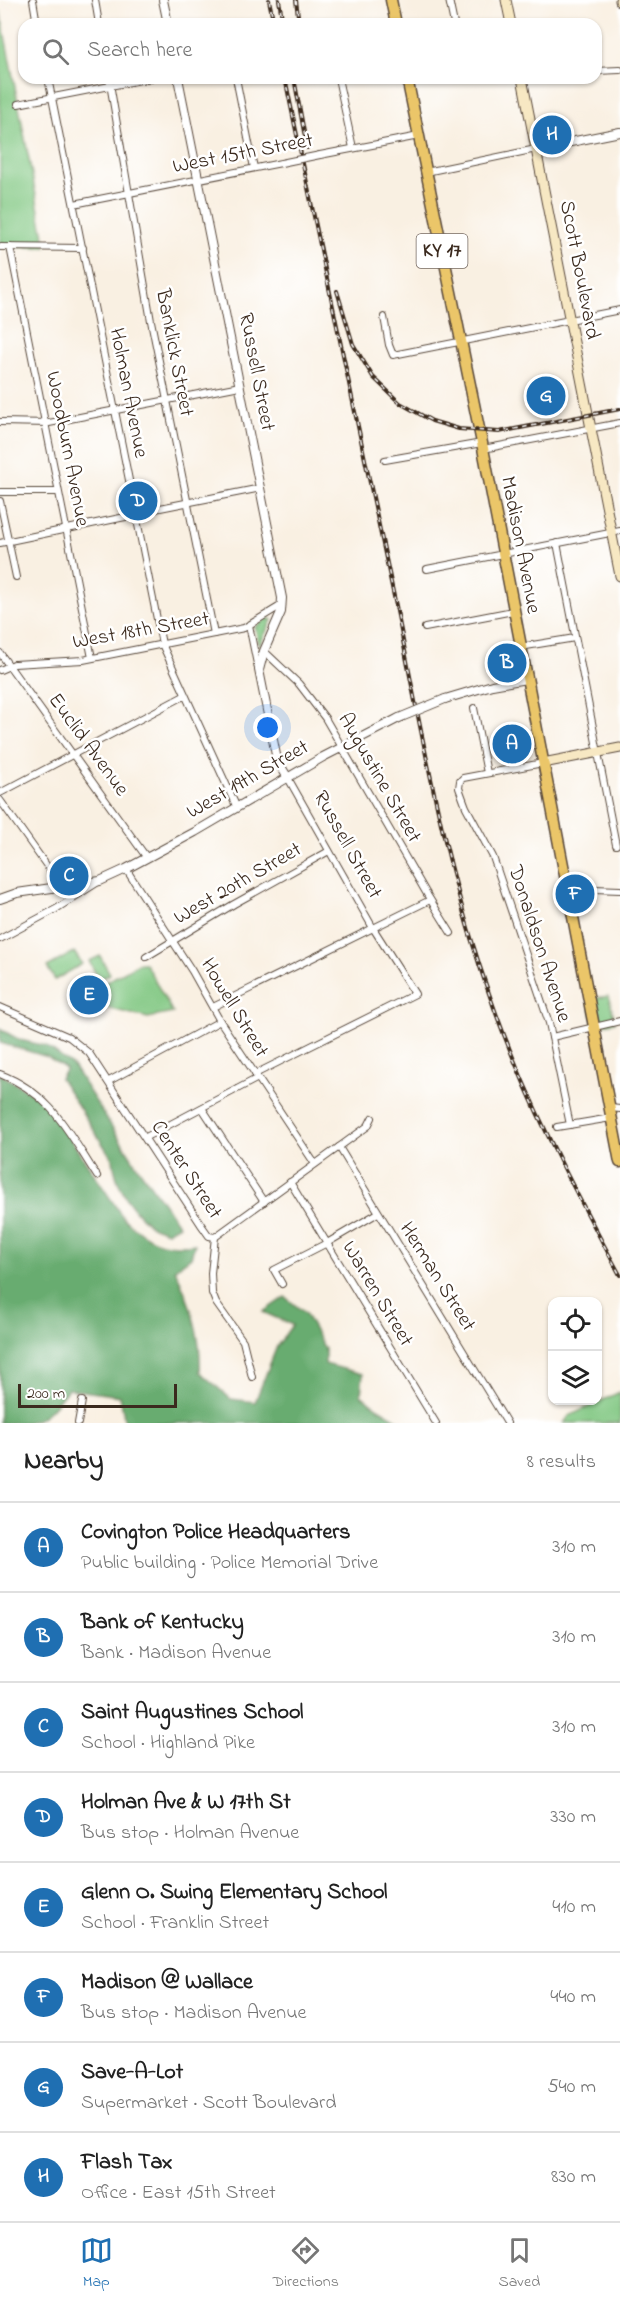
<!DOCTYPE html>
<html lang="en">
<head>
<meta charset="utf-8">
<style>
	body { margin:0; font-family:"Indie Flower",sans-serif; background:#f6f6f6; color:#222 }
	.controls { position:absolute; right:18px; bottom:18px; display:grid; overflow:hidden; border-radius:12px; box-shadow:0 2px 4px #0004 }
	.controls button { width:54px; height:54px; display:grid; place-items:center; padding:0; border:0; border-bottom:2px solid #e0e0e0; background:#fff; color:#222; font:30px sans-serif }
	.scale { position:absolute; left:18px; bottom:15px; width:159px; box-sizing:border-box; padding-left:6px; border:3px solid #3b2a1e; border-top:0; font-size:16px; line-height:21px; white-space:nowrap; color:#3b2a1e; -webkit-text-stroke:4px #fff; paint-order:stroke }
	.you { position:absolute; left:268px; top:728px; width:21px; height:21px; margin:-15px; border:4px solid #fff; border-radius:50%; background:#1a73e8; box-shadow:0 0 0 9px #1a73e833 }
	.badge { display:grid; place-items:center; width:39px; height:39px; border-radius:50%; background:#1f6fb2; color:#fff; font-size:20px; font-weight:700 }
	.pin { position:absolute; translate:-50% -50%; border:3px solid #fff; box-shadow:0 2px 6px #0006 }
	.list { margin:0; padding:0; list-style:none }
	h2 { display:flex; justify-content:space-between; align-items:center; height:78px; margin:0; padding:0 24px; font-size:26px }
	h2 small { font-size:20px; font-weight:400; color:#767676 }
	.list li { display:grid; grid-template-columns:39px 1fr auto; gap:18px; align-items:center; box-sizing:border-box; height:90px; padding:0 24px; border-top:2px solid #e0e0e0 }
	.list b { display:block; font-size:22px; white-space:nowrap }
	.list p { margin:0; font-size:20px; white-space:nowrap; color:#767676 }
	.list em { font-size:20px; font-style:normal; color:#767676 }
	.icon { flex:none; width:33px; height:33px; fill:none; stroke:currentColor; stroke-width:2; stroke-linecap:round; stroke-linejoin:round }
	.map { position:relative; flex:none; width:620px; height:1423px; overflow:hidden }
	.search { position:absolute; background:#fff; box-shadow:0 2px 4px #0004; left:18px; right:18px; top:18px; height:66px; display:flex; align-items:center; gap:15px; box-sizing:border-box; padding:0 21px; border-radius:18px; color:#767676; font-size:22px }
	.sheet { height:798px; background:#fff }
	nav { display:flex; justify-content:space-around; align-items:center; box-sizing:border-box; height:84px; border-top:2px solid #e0e0e0; background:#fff; font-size:16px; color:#767676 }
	nav a { display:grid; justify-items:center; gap:3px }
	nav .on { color:#1f6fb2 }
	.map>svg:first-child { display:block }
	.green { fill:#81c782; stroke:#5e7850; stroke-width:1.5 }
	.forest { fill:#68ac70; stroke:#526b47; stroke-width:1.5 }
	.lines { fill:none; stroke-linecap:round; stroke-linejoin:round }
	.minor-casing { stroke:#58483b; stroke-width:8 }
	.tertiary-casing { stroke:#58483b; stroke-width:10 }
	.secondary-casing { stroke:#58483b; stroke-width:11 }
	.primary-casing { stroke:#58483b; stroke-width:13 }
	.minor { stroke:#fff; stroke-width:6 }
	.tertiary { stroke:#fff; stroke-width:8 }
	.secondary { stroke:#f7e8c3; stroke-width:9 }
	.primary { stroke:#ebc669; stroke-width:10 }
	.rail-casing { stroke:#3b2a1e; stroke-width:4 }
	.rail { stroke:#fff; stroke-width:1.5; stroke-dasharray:4.5; stroke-linecap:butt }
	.minor-bridge-casing { stroke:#58483b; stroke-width:8; stroke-linecap:butt }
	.tertiary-bridge-casing { stroke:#58483b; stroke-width:10; stroke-linecap:butt }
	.minor-bridge { stroke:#fff; stroke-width:6 }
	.tertiary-bridge { stroke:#fff; stroke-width:8 }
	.labels { text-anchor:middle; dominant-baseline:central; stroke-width:5; stroke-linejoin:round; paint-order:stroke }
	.shield { fill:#fff; stroke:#766a62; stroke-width:1.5 }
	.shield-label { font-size:20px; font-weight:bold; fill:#3b2a1e }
	.street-label { font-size:21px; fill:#3b2a1e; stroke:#fff }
</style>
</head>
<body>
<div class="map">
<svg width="620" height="1423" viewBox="0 0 620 1423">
	<rect width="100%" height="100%" fill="#fff"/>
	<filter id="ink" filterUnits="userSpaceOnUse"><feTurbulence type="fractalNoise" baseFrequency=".0167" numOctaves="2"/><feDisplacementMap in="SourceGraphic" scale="12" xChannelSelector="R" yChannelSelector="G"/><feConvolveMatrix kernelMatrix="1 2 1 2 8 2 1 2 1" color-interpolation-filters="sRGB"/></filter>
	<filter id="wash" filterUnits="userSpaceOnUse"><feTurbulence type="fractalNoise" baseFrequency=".008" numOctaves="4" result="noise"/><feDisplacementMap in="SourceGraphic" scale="24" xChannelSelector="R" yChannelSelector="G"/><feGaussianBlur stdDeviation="1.35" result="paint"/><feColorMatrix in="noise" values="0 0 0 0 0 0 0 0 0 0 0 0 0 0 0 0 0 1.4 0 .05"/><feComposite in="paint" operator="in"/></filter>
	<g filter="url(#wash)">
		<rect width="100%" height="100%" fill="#f9f0e2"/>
		<g class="green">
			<path d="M0,10L46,247H0Z"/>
			<path d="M268,618L272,620L259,646L255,627Z"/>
			<path d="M74,952L82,964L55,980L47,967Z"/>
			<path d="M100,956L110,974L99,980L89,961Z"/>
			<path d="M139,963H145L173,1013L148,1018L107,1008L101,1005L89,992Z"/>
			<path d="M609,996L615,1022L594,1026L589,999Z"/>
			<path d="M620,1392V1423H564L569,1416Z"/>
		</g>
		<g class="forest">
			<path d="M0,1029L20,1040L46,1046L73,1066L139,1169L179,1225L167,1232C162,1230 154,1228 150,1225C130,1209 115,1184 113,1160L60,1078L66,1069L48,1057L0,1043Z"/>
			<path d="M0,1074L46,1102L124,1219C147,1240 163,1248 195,1244L191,1257L175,1269C190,1301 202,1336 200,1372L231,1399L255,1402L277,1346L292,1325L263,1312L285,1297L305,1313L325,1349V1364L363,1374L361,1395L378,1408L404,1423H125L120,1396L68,1389C42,1421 42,1423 0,1423Z"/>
		</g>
	</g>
	<g filter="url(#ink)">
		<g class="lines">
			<g class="minor-casing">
				<g id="minor">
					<path d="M33,0L37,24"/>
					<path d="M95,0L99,24"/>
					<path d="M449,0L454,24"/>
					<path d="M596,71L620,70"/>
					<path d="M48,78L162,644L237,808"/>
					<path d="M109,78L151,321L214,634"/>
					<path d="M236,78L254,168"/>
					<path d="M338,78L353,148"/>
					<path d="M18,104L151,78"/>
					<path d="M320,155L419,136"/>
					<path d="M426,172L536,149"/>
					<path d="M74,204L281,163"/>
					<path d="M0,247L83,248"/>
					<path d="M10,247L92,658"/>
					<path d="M384,317L389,345L393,355L620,310"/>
					<path d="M0,422L49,423L240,386"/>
					<path d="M483,449L620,423"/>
					<path d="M385,460L482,443"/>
					<path d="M0,492H58"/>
					<path d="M0,501L16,577"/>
					<path d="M0,543L130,516L135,513L261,488"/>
					<path d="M557,543L616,845"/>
					<path d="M427,569L620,531"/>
					<path d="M249,625L258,669"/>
					<path d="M425,628L513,611"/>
					<path d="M520,647L575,638"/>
					<path d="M264,651L299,684L325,718L428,896L451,933"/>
					<path d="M0,653L147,858"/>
					<path d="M0,670L14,664L83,660L244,628L282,605"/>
					<path d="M474,708L487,773"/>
					<path d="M543,763L463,778L460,781L459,788L466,807L493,857L549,1023L570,1125"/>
					<path d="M0,793L184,696"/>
					<path d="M0,800L71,900"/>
					<path d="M126,869L192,971L220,1021L315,1164"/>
					<path d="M568,888L620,890"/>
					<path d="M0,939L56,909L100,881"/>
					<path d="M146,957L234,904L329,851"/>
					<path d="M0,1007L69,1037L89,1053L202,1226L209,1236L215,1237"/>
					<path d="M213,1007L430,900"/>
					<path d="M552,1037L620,1021"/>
					<path d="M0,1074C52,1094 68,1132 97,1176"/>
					<path d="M255,1074L415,994L373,928L288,778"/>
					<path d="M109,1081L220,1021"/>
					<path d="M202,1108L264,1202"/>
					<path d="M610,1108L620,1109"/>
					<path d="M557,1127L611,1118"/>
					<path d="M146,1137L258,1078"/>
					<path d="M339,1147L507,1423"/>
					<path d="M290,1182L436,1423"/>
					<path d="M215,1237L368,1126L372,1118"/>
					<path d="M215,1237L211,1273L212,1293L216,1303L243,1341L252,1377"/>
					<path d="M282,1284L274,1270L327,1243L378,1213"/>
					<path d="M78,1423L82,1401"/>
				</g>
			</g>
			<g class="tertiary-casing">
				<g id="tertiary">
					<path d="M163,0L168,24"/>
					<path d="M178,78L282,598L281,612L264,651L259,670L277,760L288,778"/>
					<path d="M536,149L620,132"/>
					<path d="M445,699L492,685L526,679"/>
					<path d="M0,899L17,893L100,881L126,869L195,832L323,757L399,718"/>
				</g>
			</g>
			<g class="secondary-casing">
				<g id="secondary">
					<path d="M506,0L511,24"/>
					<path d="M620,0V1"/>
					<path d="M522,78L620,576"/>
					<path d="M543,763L620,748"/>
				</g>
			</g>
			<g class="primary-casing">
				<g id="primary">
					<path d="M391,0L396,24"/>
					<path d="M407,78L482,443L620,1162"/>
				</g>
			</g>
			<use href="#minor" class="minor"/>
			<use href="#tertiary" class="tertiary"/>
			<use href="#secondary" class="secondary"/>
			<use href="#primary" class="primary"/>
			<g class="rail-casing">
				<g id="rail">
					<path d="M269,0L274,24"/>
					<path d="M279,0L283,24"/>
					<path d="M296,0L299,24"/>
					<path d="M285,78C321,254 359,430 396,606C423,739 446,874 492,1002C525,1097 572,1186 620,1275"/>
					<path d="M294,78L307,148"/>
					<path d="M337,291L353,344L373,377L400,403L432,421L459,429L499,432L620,409"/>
				</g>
			</g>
			<use href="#rail" class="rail"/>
			<g class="minor-bridge-casing">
				<path id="minor-bridge" d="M281,163L320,155"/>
			</g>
			<g class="tertiary-bridge-casing">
				<path id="tertiary-bridge" d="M399,718L445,699"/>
			</g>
			<use href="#minor-bridge" class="minor-bridge"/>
			<use href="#tertiary-bridge" class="tertiary-bridge"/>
		</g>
	</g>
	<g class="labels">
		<rect class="shield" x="416.5" y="234" width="51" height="34" rx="4.5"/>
		<g class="shield-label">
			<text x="442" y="251">KY 17</text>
		</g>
		<g class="street-label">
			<text transform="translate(243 154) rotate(-11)">West 15th Street</text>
			<text transform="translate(579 270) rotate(79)">Scott Boulevard</text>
			<text transform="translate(174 353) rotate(79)">Banklick Street</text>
			<text transform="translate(256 372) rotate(79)">Russell Street</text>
			<text transform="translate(128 393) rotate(79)">Holman Avenue</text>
			<text transform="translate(67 449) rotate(79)">Woodburn Avenue</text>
			<text transform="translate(520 545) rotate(79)">Madison Avenue</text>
			<text transform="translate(141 631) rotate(-10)">West 18th Street</text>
			<text transform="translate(88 745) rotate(54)">Euclid Avenue</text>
			<text transform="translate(379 778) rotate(60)">Augustine Street</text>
			<text transform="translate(248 780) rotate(-30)">West 19th Street</text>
			<text transform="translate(347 845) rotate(61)">Russell Street</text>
			<text transform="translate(238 884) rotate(-30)">West 20th Street</text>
			<text transform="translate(539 944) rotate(72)">Donaldson Avenue</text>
			<text transform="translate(234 1008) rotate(59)">Howell Street</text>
			<text transform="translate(186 1170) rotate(57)">Center Street</text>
			<text transform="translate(437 1277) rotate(58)">Herman Street</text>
			<text transform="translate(377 1294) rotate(59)">Warren Street</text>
		</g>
	</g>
</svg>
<div class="controls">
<button><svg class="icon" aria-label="locate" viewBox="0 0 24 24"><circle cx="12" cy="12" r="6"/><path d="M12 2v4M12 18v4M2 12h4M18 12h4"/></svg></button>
<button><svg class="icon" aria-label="layers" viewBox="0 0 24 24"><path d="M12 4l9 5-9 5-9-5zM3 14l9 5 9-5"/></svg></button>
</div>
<div class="scale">200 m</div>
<div class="you"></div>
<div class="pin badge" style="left:512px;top:744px">A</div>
<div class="pin badge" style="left:507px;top:663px">B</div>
<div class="pin badge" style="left:69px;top:876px">C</div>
<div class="pin badge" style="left:138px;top:501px">D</div>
<div class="pin badge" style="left:89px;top:995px">E</div>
<div class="pin badge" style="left:575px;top:894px">F</div>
<div class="pin badge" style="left:546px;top:396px">G</div>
<div class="pin badge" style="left:552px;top:135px">H</div>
<div class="search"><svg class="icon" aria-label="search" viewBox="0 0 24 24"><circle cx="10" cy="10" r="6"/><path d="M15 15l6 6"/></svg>Search here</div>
</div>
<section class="sheet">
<h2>Nearby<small>8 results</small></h2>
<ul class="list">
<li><span class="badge">A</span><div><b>Covington Police Headquarters</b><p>Public building · Police Memorial Drive</p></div><em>310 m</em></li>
<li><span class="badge">B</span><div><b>Bank of Kentucky</b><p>Bank · Madison Avenue</p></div><em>310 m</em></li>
<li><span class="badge">C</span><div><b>Saint Augustines School</b><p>School · Highland Pike</p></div><em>310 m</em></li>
<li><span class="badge">D</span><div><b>Holman Ave &amp; W 17th St</b><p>Bus stop · Holman Avenue</p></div><em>330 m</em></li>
<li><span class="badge">E</span><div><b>Glenn O. Swing Elementary School</b><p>School · Franklin Street</p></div><em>410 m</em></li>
<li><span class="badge">F</span><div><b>Madison @ Wallace</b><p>Bus stop · Madison Avenue</p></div><em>440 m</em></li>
<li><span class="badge">G</span><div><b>Save-A-Lot</b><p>Supermarket · Scott Boulevard</p></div><em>540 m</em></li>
<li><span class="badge">H</span><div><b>Flash Tax</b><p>Office · East 15th Street</p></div><em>830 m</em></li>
</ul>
</section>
<nav>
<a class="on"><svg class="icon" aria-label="map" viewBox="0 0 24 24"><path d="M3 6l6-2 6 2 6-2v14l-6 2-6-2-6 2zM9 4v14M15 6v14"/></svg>Map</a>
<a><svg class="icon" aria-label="directions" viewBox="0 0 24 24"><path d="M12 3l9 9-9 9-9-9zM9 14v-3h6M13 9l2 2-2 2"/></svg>Directions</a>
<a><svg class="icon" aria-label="saved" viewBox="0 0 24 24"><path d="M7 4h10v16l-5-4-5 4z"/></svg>Saved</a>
</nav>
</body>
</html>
